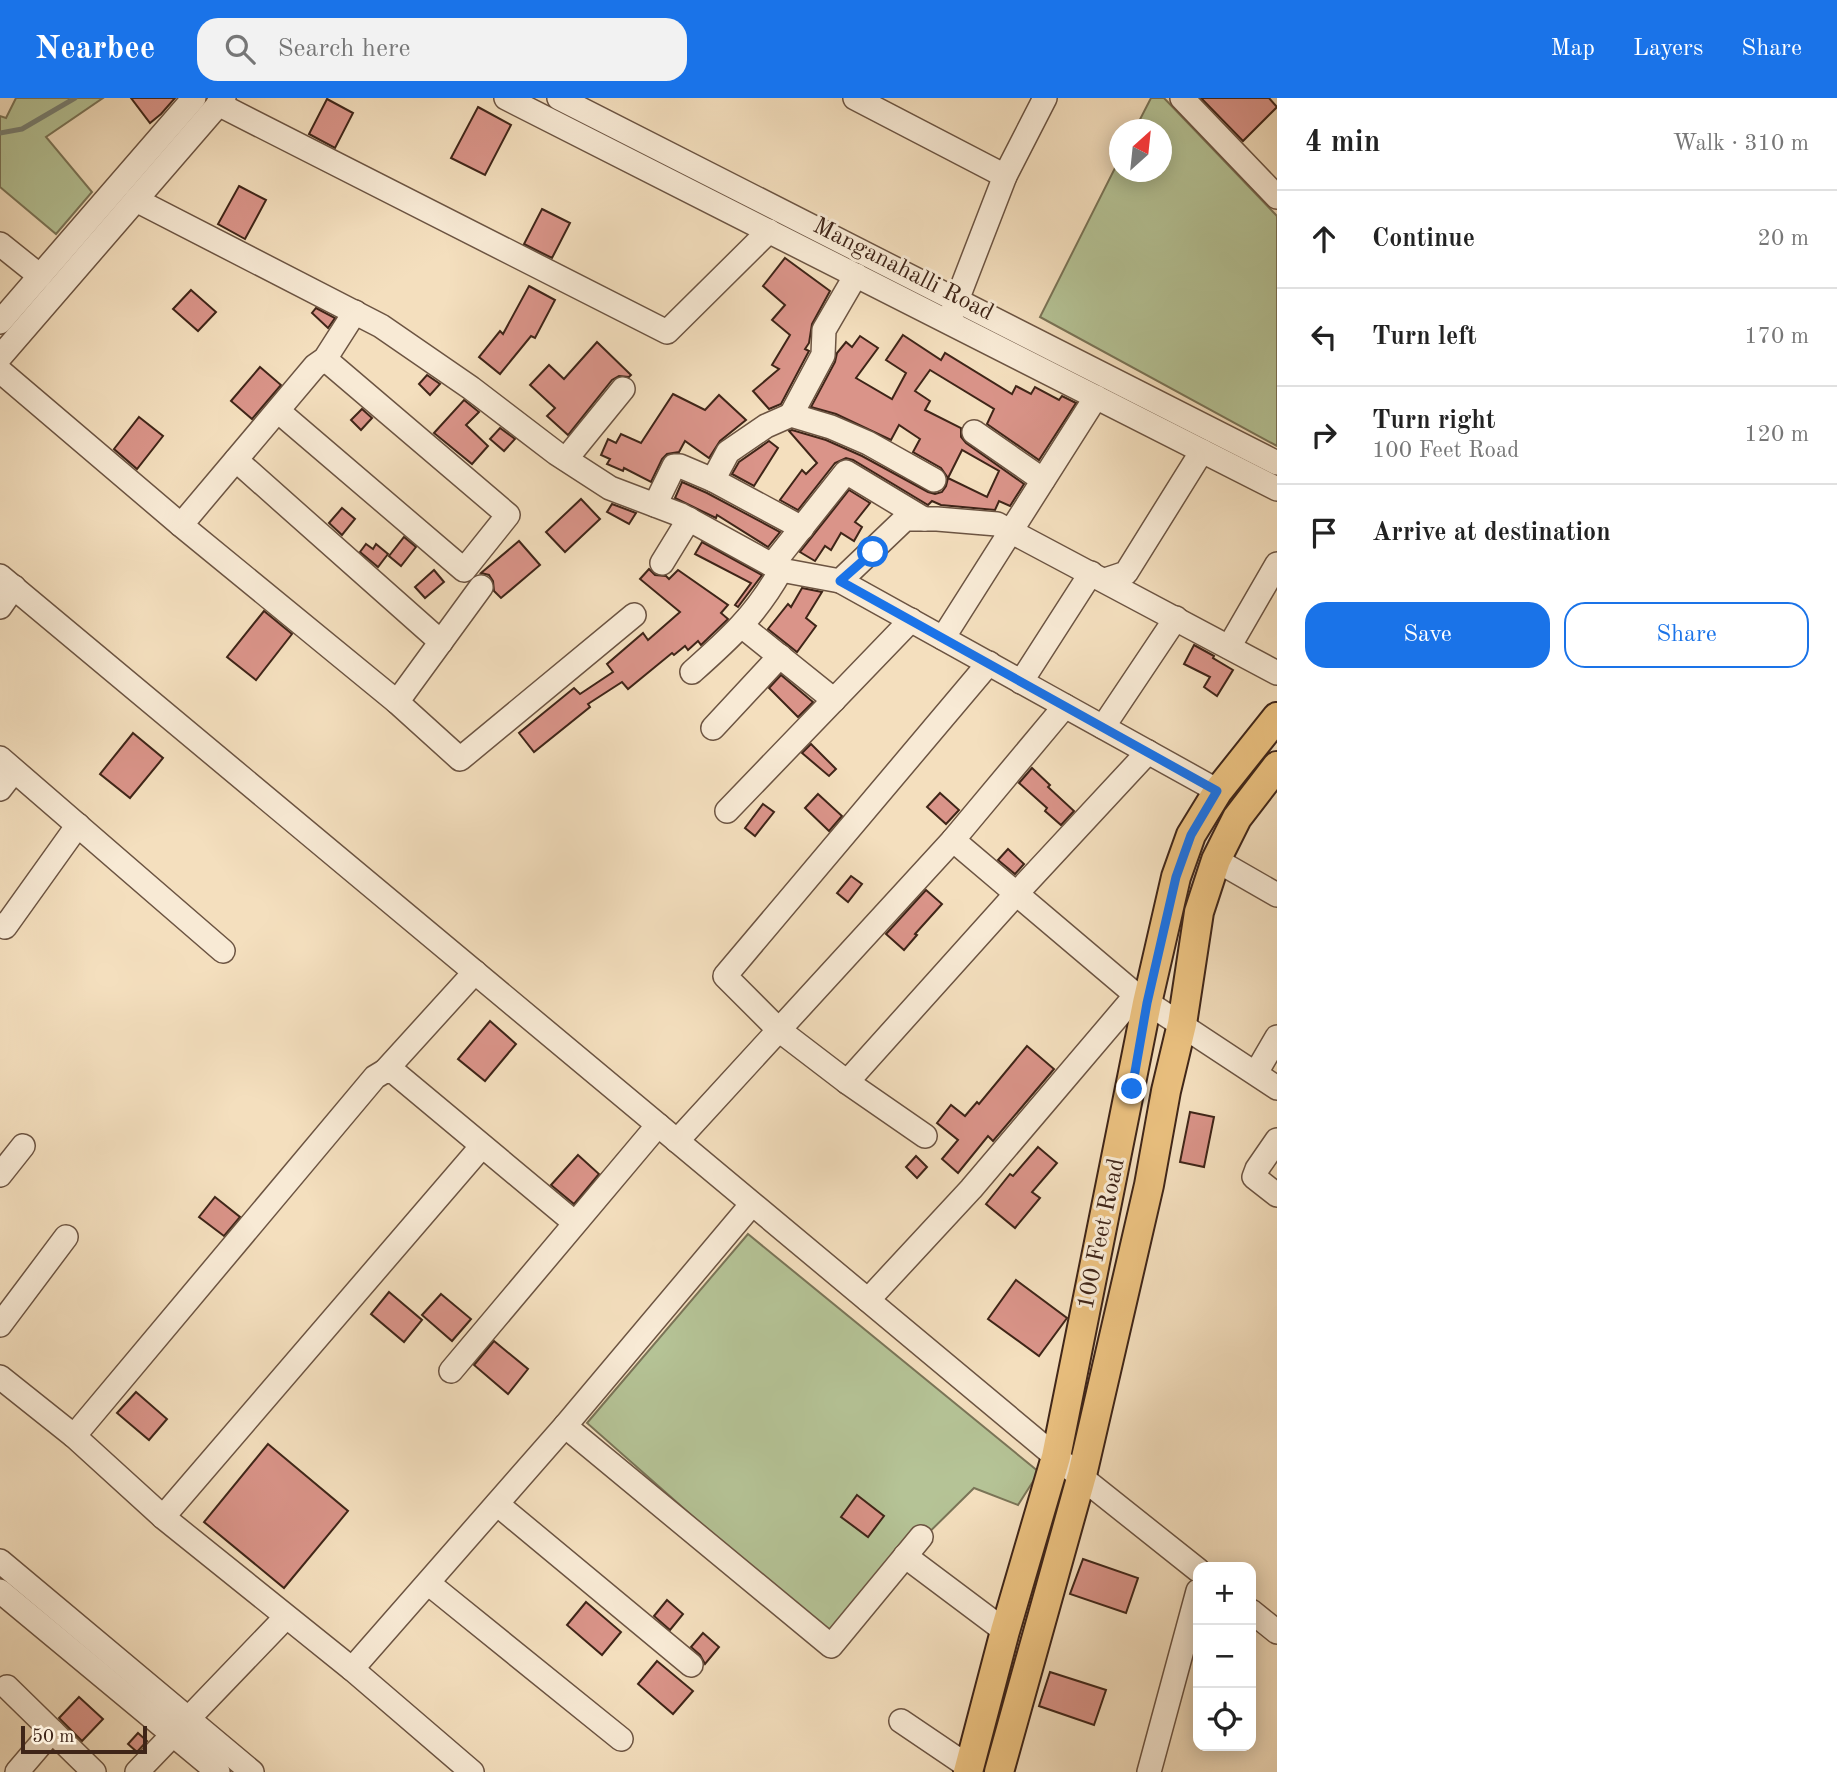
<!DOCTYPE html>
<html lang="en">
<head>
<meta charset="utf-8">
<style>
	body { margin:0; font-family:"Old Standard TT",serif; background:#f2f2f2; color:#222 }
	.controls { position:absolute; right:21px; bottom:21px; display:grid; overflow:hidden; border-radius:14px; box-shadow:0 4px 18px #0003 }
	.controls button { width:63px; height:63px; display:grid; place-items:center; padding:0; border:0; border-bottom:2px solid #e0e0e0; background:#fff; color:#222; font:35px sans-serif }
	.compass { position:absolute; left:1109px; top:21px; width:63px; height:63px; border-radius:50%; background:#fff; box-shadow:0 4px 18px #0003; rotate:27deg }
	.scale { position:absolute; left:21px; bottom:18px; width:126px; box-sizing:border-box; padding-left:7px; border:4px solid #3f2518; border-top:0; font-size:19px; line-height:24px; white-space:nowrap; color:#3f2518; -webkit-text-stroke:5px #f8ead5; paint-order:stroke }
	.stop { position:absolute; width:21px; height:21px; margin:-16px; border:5px solid #1a73e8; border-radius:50%; background:#fff }
	.stop.end { background:#1a73e8; border-color:#fff; box-shadow:0 2px 7px #0008 }
	.list { margin:0; padding:0; list-style:none }
	h2 { display:flex; justify-content:space-between; align-items:center; height:91px; margin:0; padding:0 28px; font-size:30px }
	h2 small { font-size:23px; font-weight:400; color:#767676 }
	.list li { display:grid; grid-template-columns:46px 1fr auto; gap:21px; align-items:center; box-sizing:border-box; height:98px; padding:0 28px; border-top:2px solid #e0e0e0 }
	.list b { display:block; font-size:26px; white-space:nowrap }
	.list p { margin:0; font-size:23px; white-space:nowrap; color:#767676 }
	.list em { font-size:23px; font-style:normal; color:#767676 }
	.actions { display:flex; gap:14px; padding:21px 28px }
	.actions a { flex:1; padding:16px 0; border:2px solid #1a73e8; border-radius:21px; text-align:center; font-size:24px; color:#1a73e8 }
	.actions .main { background:#1a73e8; color:#fff }
	.icon { flex:none; width:38px; height:38px; fill:none; stroke:currentColor; stroke-width:2; stroke-linecap:round; stroke-linejoin:round }
	.map { position:relative; flex:none; width:1277px; height:1674px; overflow:hidden }
	header { display:flex; align-items:center; gap:42px; box-sizing:border-box; height:98px; padding:0 35px; background:#1a73e8; color:#fff }
	header strong { font-size:33px }
	nav { display:flex; gap:38px; margin-inline-start:auto; font-size:24px }
	.search { width:490px; height:63px; background:#f2f2f2; display:flex; align-items:center; gap:18px; box-sizing:border-box; padding:0 24px; border-radius:21px; color:#767676; font-size:26px }
	main { display:flex }
	aside { flex:1; background:#fff }
	.map>svg:first-child { display:block }
	.green { fill:#b5c396; stroke:#7a7457; stroke-width:2 }
	.lines { fill:none; stroke-linecap:round; stroke-linejoin:round }
	.stream { stroke:#778074; stroke-width:5 }
	.building { fill:#da9489; stroke:#3f2518; stroke-width:2 }
	.minor-casing { stroke:#6c5442; stroke-width:26 }
	.major-casing { stroke:#3f2518; stroke-width:32 }
	.minor { stroke:#f8ead5; stroke-width:23 }
	.major { stroke:#eac07f; stroke-width:28 }
	.route { stroke:#1a73e8; stroke-width:9 }
	.labels { text-anchor:middle; dominant-baseline:central; stroke-width:6; stroke-linejoin:round; paint-order:stroke }
	.street-label { font-size:24px; fill:#3f2518; stroke:#f8ead5 }
</style>
</head>
<body>
<header>
<strong>Nearbee</strong>
<div class="search"><svg class="icon" aria-label="search" viewBox="0 0 24 24"><circle cx="10" cy="10" r="6"/><path d="M15 15l6 6"/></svg>Search here</div>
<nav><a>Map</a><a>Layers</a><a>Share</a></nav>
</header>
<main>
<div class="map">
<svg width="1277" height="1674" viewBox="0 0 1277 1674">
	<rect width="100%" height="100%" fill="#f4dfbe"/>
	<filter id="stains"><feTurbulence type="fractalNoise" baseFrequency=".00286" numOctaves="4"/><feColorMatrix values="0 0 0 0 .2 0 0 0 0 .09 0 0 0 0 .02 0 0 0 .5 -.17"/></filter>
	<radialGradient id="worn" r=".72"><stop offset=".6" stop-color="#630" stop-opacity="0"/><stop offset="1" stop-color="#630" stop-opacity=".3"/></radialGradient>
	<g class="green">
		<path d="M16,0H103L46,39L92,94L56,136L0,89V18L6,20Z"/>
		<path d="M1151,0H1164L1277,118V348L1040,219L1119,62L1120,74H1162V32L1135,31Z"/>
		<path d="M748,1136L1039,1374L1018,1407L974,1390L826,1536L587,1325Z"/>
	</g>
	<g class="lines">
		<path class="stream" d="M0,35L22,31L75,0"/>
	</g>
	<g class="building">
		<path d="M131,0H175L161,16L150,25Z"/>
		<path d="M1201,0H1269L1277,9L1243,43Z"/>
		<path d="M327,1L353,15L335,50L309,36Z"/>
		<path d="M478,9L511,27L485,77L451,60Z"/>
		<path d="M239,88L266,102L245,141L218,126Z"/>
		<path d="M542,111L570,125L552,160L524,146Z"/>
		<path d="M785,160L830,193L812,226L809,245L805,251L809,253L781,306L769,311L753,293L779,271L772,267L790,237L772,222L785,207L763,188Z"/>
		<path d="M529,188L555,202L535,240L531,238L500,276L479,259L500,233L503,236Z"/>
		<path d="M191,192L216,214L198,233L173,211Z"/>
		<path d="M316,210L335,220L328,230L312,215Z"/>
		<path d="M903,237L941,262L945,255L1012,296L1016,288L1031,296L1035,289L1059,302L1062,298L1076,305L1039,362L987,326L994,311L930,272L915,293L930,303L925,312L961,330V339L966,345L1024,386L1010,408L999,403L995,412L941,407L932,403L928,407L853,362L846,360L835,365L798,412L780,402L802,372L806,376L817,365L789,333L792,332L826,342L862,358L928,394L935,396L942,394L946,388L948,380L987,399L999,373L962,352L948,380L941,370L913,354L920,341L899,327L891,342L836,316L811,309L835,264L837,255L846,244L852,249L860,238L878,250L856,280L892,301L906,275L886,262Z"/>
		<path d="M597,244L631,277L629,279L619,278L612,282L568,337L547,318L555,310L530,287L549,267L564,281Z"/>
		<path d="M260,269L281,287L252,321L231,303Z"/>
		<path d="M427,277L440,286L430,297L419,286Z"/>
		<path d="M673,296L705,312L719,297L746,322L720,343L709,360L685,343L679,354L667,356L662,361L651,384L624,370L623,373L607,366L610,361L601,357L608,341L616,345L621,336L641,345Z"/>
		<path d="M464,302L479,314L466,327L488,348L472,366L434,335Z"/>
		<path d="M362,311L372,320L361,332L351,322Z"/>
		<path d="M139,319L163,338L137,371L114,351Z"/>
		<path d="M500,330L515,341L504,353L490,341Z"/>
		<path d="M769,343L778,350L754,388L732,376L739,364Z"/>
		<path d="M682,384L707,395L780,434L768,449L717,417L716,420L675,400Z"/>
		<path d="M849,392L870,405L855,424L862,429L854,443L841,435L831,452L825,448L815,463L800,454Z"/>
		<path d="M581,401L600,421L565,454L546,434Z"/>
		<path d="M612,406L636,415L629,426L607,414Z"/>
		<path d="M342,410L355,421L342,437L329,425Z"/>
		<path d="M404,439L416,449L401,468L389,458Z"/>
		<path d="M519,443L540,467L501,500L494,493L493,483L489,477L481,475Z"/>
		<path d="M702,444L762,477L738,509L735,507L751,485L695,456Z"/>
		<path d="M366,446L373,451L376,446L388,456L378,469L360,454Z"/>
		<path d="M649,471L655,477L666,478L669,481L678,472L728,507L721,515L728,521L701,547L698,543L688,552L685,548L674,557L672,555L628,591L622,584L588,606L590,609L534,654L519,635L574,590L580,596L613,574L607,566L643,535L648,542L680,514L640,481Z"/>
		<path d="M434,472L444,484L425,500L415,489Z"/>
		<path d="M802,490L822,494L806,520L816,528L797,554L768,531L788,506L791,509Z"/>
		<path d="M264,513L292,536L256,582L227,559Z"/>
		<path d="M1194,547L1214,558L1213,560L1233,572L1217,598L1204,589L1210,579L1184,566Z"/>
		<path d="M781,577L813,604L798,619L769,590Z"/>
		<path d="M133,635L163,660L130,700L100,676Z"/>
		<path d="M811,646L836,671L829,678L802,655Z"/>
		<path d="M1032,670L1050,687L1048,689L1074,713L1061,727L1045,713L1047,710L1019,685Z"/>
		<path d="M940,695L959,712L946,726L927,709Z"/>
		<path d="M818,696L842,718L829,733L805,710Z"/>
		<path d="M763,706L774,714L755,738L745,730Z"/>
		<path d="M1008,751L1024,766L1015,776L998,762Z"/>
		<path d="M851,778L862,786L848,804L837,795Z"/>
		<path d="M926,792L942,806L915,836L917,837L904,852L886,836Z"/>
		<path d="M490,923L516,946L485,983L458,961Z"/>
		<path d="M1027,948L1054,971L993,1043L988,1038L958,1075L942,1061L958,1042L937,1025L951,1007L965,1018L977,1004L979,1006Z"/>
		<path d="M1190,1014L1214,1019L1204,1069L1180,1064Z"/>
		<path d="M1038,1049L1057,1065L1032,1094L1040,1100L1015,1130L986,1106L1010,1076L1013,1078Z"/>
		<path d="M578,1057L599,1076L574,1106L551,1087Z"/>
		<path d="M916,1058L927,1069L917,1080L906,1069Z"/>
		<path d="M215,1099L240,1119L224,1138L199,1119Z"/>
		<path d="M1016,1182L1067,1220L1039,1258L988,1221Z"/>
		<path d="M389,1194L422,1222L404,1244L371,1216Z"/>
		<path d="M441,1196L471,1221L452,1243L422,1217Z"/>
		<path d="M494,1243L528,1271L508,1296L474,1267Z"/>
		<path d="M136,1294L167,1321L149,1342L117,1315Z"/>
		<path d="M268,1346L348,1413L284,1490L204,1424Z"/>
		<path d="M857,1397L884,1418L868,1439L841,1419Z"/>
		<path d="M1083,1461L1138,1480L1126,1515L1070,1496Z"/>
		<path d="M667,1502L683,1516L670,1532L654,1518Z"/>
		<path d="M586,1504L621,1534L602,1557L567,1527Z"/>
		<path d="M703,1535L719,1549L705,1566L700,1557L691,1549Z"/>
		<path d="M657,1563L693,1593L673,1616L638,1586Z"/>
		<path d="M1050,1574L1106,1592L1094,1627L1039,1608Z"/>
		<path d="M79,1599L103,1621L82,1643L59,1620Z"/>
		<path d="M138,1635L147,1643L137,1654L128,1646Z"/>
	</g>
	<g class="lines">
		<g class="minor-casing">
			<g id="minor">
				<path d="M506,0L1277,391"/>
				<path d="M559,0L1277,365"/>
				<path d="M855,0L1005,78"/>
				<path d="M1182,0L1277,99"/>
				<path d="M218,6L667,234L769,133"/>
				<path d="M136,102L381,228L471,290L556,355L610,390L681,417L781,472L840,483L905,421H937L997,426L1277,575"/>
				<path d="M0,146L40,178"/>
				<path d="M952,215L1005,78L1045,0"/>
				<path d="M0,224L194,0"/>
				<path d="M0,259L224,0"/>
				<path d="M0,273L181,427L397,604L460,661L634,517"/>
				<path d="M278,313L464,472L508,417L325,261"/>
				<path d="M791,317L823,257L824,232L856,177"/>
				<path d="M974,334L1043,382"/>
				<path d="M566,361L623,291"/>
				<path d="M236,362L441,544"/>
				<path d="M713,382L802,430"/>
				<path d="M655,407L674,368H680L713,382L728,354L766,328L791,317L831,329L868,345L934,382"/>
				<path d="M181,427L315,268L325,261L355,214"/>
				<path d="M662,465L689,421"/>
				<path d="M772,467L846,374L924,421"/>
				<path d="M0,478L1056,1359L1198,1472"/>
				<path d="M1105,482L1126,475L1202,353"/>
				<path d="M840,483L1218,693"/>
				<path d="M0,509L14,489"/>
				<path d="M742,528L834,602"/>
				<path d="M943,540L1096,299"/>
				<path d="M1229,549L1277,466"/>
				<path d="M692,574C729,541 756,517 781,472"/>
				<path d="M1021,584L1091,475"/>
				<path d="M397,604L481,489"/>
				<path d="M1103,629L1176,520"/>
				<path d="M713,630L780,558"/>
				<path d="M0,660L223,853"/>
				<path d="M0,691L14,673"/>
				<path d="M727,713L911,522"/>
				<path d="M953,742L1136,897"/>
				<path d="M1216,762L1277,797"/>
				<path d="M0,827L5,829L78,727"/>
				<path d="M385,973L475,874"/>
				<path d="M1256,975L1277,939"/>
				<path d="M847,984L1016,796L1148,654"/>
				<path d="M925,1038L847,984L779,932L725,878L989,565"/>
				<path d="M1277,1042L1257,1071L1254,1079L1277,1097"/>
				<path d="M677,1043L953,742L1065,608"/>
				<path d="M0,1077L23,1048"/>
				<path d="M868,1202L971,1091L1136,897L1277,990"/>
				<path d="M0,1227L66,1139"/>
				<path d="M451,1273L658,1027"/>
				<path d="M0,1279L74,1338L163,1419L352,1571L472,1674"/>
				<path d="M565,1328L831,1548L921,1439"/>
				<path d="M74,1338L375,979L385,973L394,974L575,1125"/>
				<path d="M497,1406L691,1567"/>
				<path d="M163,1419L482,1048"/>
				<path d="M905,1458L1005,1533"/>
				<path d="M0,1463L252,1674"/>
				<path d="M428,1485L621,1641"/>
				<path d="M0,1493L218,1674"/>
				<path d="M1251,1513L1277,1534"/>
				<path d="M352,1571L565,1328L752,1106"/>
				<path d="M7,1589L94,1674"/>
				<path d="M901,1623L969,1669"/>
				<path d="M17,1674L52,1633"/>
				<path d="M137,1674L286,1519"/>
				<path d="M1149,1674L1198,1493"/>
			</g>
		</g>
		<g class="major-casing">
			<g id="major">
				<path d="M968,1674L1005,1533L1056,1359L1147,905L1176,779L1191,737L1218,693L1277,619"/>
				<path d="M999,1674L1082,1377L1149,1087L1166,993L1182,926L1199,814L1216,762L1237,720L1277,668"/>
			</g>
		</g>
		<use href="#minor" class="minor"/>
		<use href="#major" class="major"/>
	</g>
	<g class="lines">
		<path class="route" d="M873,454L840,483L1217,693L1191,737L1176,779L1147,905L1132,991"/>
	</g>
	<g class="labels">
		<g class="street-label">
			<text transform="translate(903 172) rotate(27)">Manganahalli Road</text>
			<text transform="translate(1102 1136) rotate(-78)">100 Feet Road</text>
		</g>
	</g>
	<rect width="100%" height="100%" filter="url(#stains)"/>
	<rect width="100%" height="100%" fill="url(#worn)"/>
</svg>
<div class="controls">
<button>+</button>
<button>−</button>
<button><svg class="icon" aria-label="locate" viewBox="0 0 24 24"><circle cx="12" cy="12" r="6"/><path d="M12 2v4M12 18v4M2 12h4M18 12h4"/></svg></button>
</div>
<svg class="compass" viewBox="-18 -18 36 36"><path d="M0-13l5 13h-10z" fill="#e53935"/><path d="M0 13l5-13h-10z" fill="#767676"/></svg>
<div class="scale">50 m</div>
<div class="stop" style="left:873px;top:454px"></div>
<div class="stop end" style="left:1132px;top:991px"></div>
</div>
<aside>
<h2>4 min<small>Walk · 310 m</small></h2>
<ul class="list">
<li><svg class="icon" aria-label="ahead" viewBox="0 0 24 24"><path d="M12 20V5M6 11l6-6 6 6"/></svg><div><b>Continue</b></div><em>20 m</em></li>
<li><svg class="icon" aria-label="left" viewBox="0 0 24 24"><path d="M17 20v-9H6M10 6l-5 5 5 5"/></svg><div><b>Turn left</b></div><em>170 m</em></li>
<li><svg class="icon" aria-label="right" viewBox="0 0 24 24"><path d="M7 20v-9h11M14 6l5 5-5 5"/></svg><div><b>Turn right</b><p>100 Feet Road</p></div><em>120 m</em></li>
<li><svg class="icon" aria-label="arrive" viewBox="0 0 24 24"><path d="M6 21V4h12l-3 4 3 4H6"/></svg><div><b>Arrive at destination</b></div></li>
</ul>
<div class="actions"><a class="main">Save</a><a>Share</a></div>
</aside>
</main>
</body>
</html>
